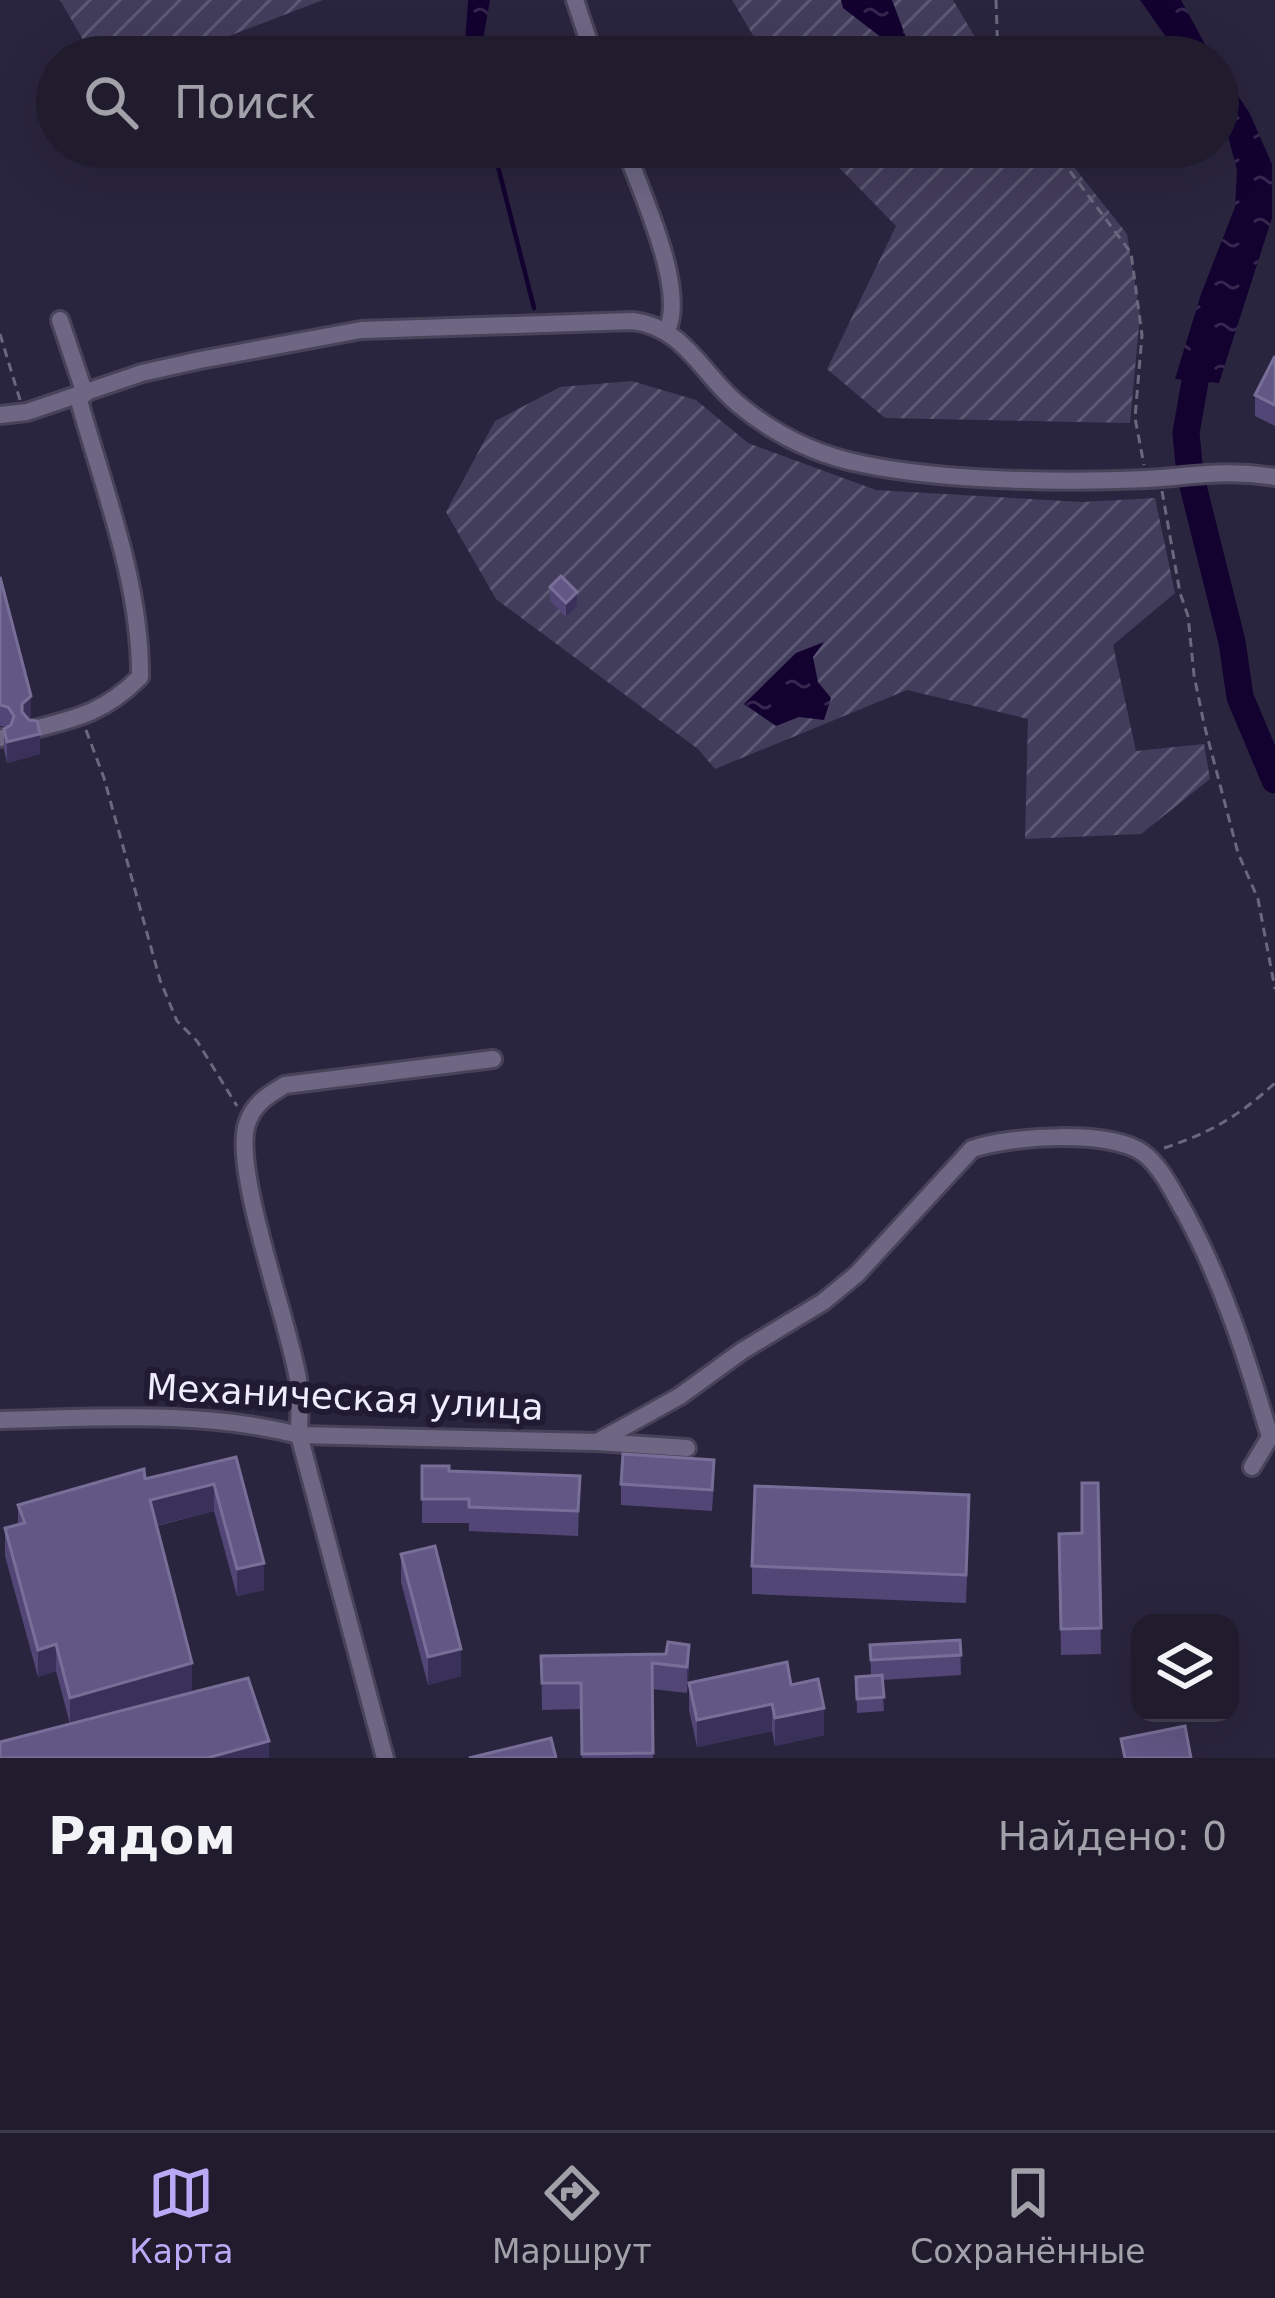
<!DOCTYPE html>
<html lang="ru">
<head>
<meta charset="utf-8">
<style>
	body { margin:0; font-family:"DejaVu Sans",sans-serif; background:#282536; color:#f1f3f6 }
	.controls { position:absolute; right:36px; bottom:36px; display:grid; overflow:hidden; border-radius:24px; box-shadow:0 12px 48px #0002 }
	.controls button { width:108px; height:108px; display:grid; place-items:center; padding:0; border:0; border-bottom:3px solid #3d3a4a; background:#201c2e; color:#f1f3f6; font:60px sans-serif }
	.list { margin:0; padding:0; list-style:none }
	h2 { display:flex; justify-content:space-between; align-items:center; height:156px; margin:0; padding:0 48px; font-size:51px }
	h2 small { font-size:39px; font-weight:400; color:#a2a1aa }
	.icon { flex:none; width:66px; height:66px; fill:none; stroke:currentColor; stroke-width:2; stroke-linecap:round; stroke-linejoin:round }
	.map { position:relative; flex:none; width:1275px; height:1758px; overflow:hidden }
	.search { position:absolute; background:#201c2e; box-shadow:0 12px 48px #0002; left:36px; right:36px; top:36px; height:132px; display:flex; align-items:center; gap:30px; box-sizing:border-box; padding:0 42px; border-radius:66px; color:#a2a1aa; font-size:45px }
	.sheet { height:372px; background:#201c2e }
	nav { display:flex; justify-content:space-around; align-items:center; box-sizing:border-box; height:168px; border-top:3px solid #3d3a4a; background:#201c2e; font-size:33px; color:#a2a1aa }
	nav a { display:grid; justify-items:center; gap:6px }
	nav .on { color:#baaaf6 }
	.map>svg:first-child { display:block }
	.garden { fill:url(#garden-furrows) }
	.water { fill:url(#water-ripples) }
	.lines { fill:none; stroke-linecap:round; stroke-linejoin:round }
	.stream { stroke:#130230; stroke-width:4.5 }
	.river { stroke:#130230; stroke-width:27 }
	.minor-casing { stroke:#484358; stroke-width:22 }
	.path { stroke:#6b677d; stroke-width:3; stroke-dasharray:9 6; stroke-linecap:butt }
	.minor { stroke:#6d6784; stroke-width:16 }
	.wall { fill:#514676 }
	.shaded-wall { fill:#3a315a }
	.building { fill:#625785; stroke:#786f98; stroke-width:3 }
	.labels { text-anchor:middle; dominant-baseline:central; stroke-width:12; stroke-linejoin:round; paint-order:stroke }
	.street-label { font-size:36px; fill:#eeecfd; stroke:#201b33 }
</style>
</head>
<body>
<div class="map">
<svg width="1275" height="1758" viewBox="0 0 1275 1758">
	<defs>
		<pattern id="garden-furrows" width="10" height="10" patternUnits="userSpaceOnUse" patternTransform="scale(3)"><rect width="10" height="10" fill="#433d5c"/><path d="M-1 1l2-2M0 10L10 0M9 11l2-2" fill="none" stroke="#5e5974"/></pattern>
		<pattern id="water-ripples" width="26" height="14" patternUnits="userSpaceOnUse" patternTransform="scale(3)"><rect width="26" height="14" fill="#130230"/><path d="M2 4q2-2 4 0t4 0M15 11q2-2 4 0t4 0" fill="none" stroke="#36274f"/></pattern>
	</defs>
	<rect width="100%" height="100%" fill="#2a253e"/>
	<g class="garden">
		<path d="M60,0H323L174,57H93Z"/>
		<path d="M732,0H953L987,57H766Z"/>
		<path d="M819,147H1058L1127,234L1140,315L1130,423L885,418L827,369L896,226Z"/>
		<path d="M632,381L696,400L748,443L876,490L1082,502L1155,498L1175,593L1113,645L1136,751L1204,744L1210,779L1141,834L1025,839L1028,719L907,690L715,769L698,749L496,599L446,512L495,421L560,387Z"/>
	</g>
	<g class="water">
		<path d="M468,0H490L480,57H464Z"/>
		<path d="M841,0H892L907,40L920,57H893L882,38L843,8Z"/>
		<path d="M1140,0H1181L1212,57H1180Z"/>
		<path d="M1218,66L1249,112L1272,164V218L1219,383L1175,379L1201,294L1235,207L1237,170L1226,129L1218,116Z"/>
		<path d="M824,642L813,657L818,682L831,698L824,720L799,717L776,726L744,704L796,653Z"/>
	</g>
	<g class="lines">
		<path class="stream" d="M493,147L534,308"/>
		<path class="river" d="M1205,349L1196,376L1186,433L1190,474L1232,642L1240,697L1275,780"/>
		<g class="minor-casing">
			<g id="minor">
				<path d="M575,0L594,57"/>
				<path d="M625,147C640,191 687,288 667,330"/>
				<path d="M60,320L85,394"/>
				<path d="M0,415L27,412L142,373L200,360L361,330L633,321C684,327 702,374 738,404C774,434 816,455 862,464C944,481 1063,483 1147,479C1195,476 1226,469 1275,477"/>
				<path d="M34,729C79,718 106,711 140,677C141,583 103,487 78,397"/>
				<path d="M0,738H1"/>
				<path d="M0,1420C100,1418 201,1410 299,1435L597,1442L687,1448"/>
				<path d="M597,1442L680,1396L742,1351L823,1302L857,1274L972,1149C1010,1136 1109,1129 1143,1153C1161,1166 1174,1194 1185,1213C1224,1285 1247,1359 1270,1437L1252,1467"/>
				<path d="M385,1758L299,1435C299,1417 301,1397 298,1379C289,1323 232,1169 247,1124C253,1104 268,1095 285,1085L493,1059"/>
			</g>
		</g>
		<g class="path">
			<path d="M996,0L998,57"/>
			<path d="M1052,147L1131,253L1142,335L1135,418L1144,465"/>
			<path d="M0,334L20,400"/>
			<path d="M1162,491L1180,593L1188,616L1194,675L1204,724L1238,853L1258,899L1275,989"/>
			<path d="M86,730L104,778L160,980L177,1021L197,1041L237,1106"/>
			<path d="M1164,1148C1210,1133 1239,1116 1275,1083"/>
		</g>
		<use href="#minor" class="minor"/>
	</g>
	<g class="wall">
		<path d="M1275,356V426L1255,416V395Z"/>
		<path d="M0,577L31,717L28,719L40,754L7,763L4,750V729L7,727L0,726Z"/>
		<path d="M550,587L577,606L566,617L550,601Z"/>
		<path d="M236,1457L264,1590L237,1596L214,1511L157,1526L192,1691L103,1716L269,1758L70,1724L56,1671L38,1677L5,1556V1528L18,1525V1505L145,1479Z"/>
		<path d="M422,1466L449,1471L580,1476L578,1536L469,1531V1523H422Z"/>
		<path d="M714,1481L712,1511L621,1505V1484Z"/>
		<path d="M1098,1483L1101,1654L1061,1655L1059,1534L1082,1533Z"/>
		<path d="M969,1522L966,1603L752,1594V1566Z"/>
		<path d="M401,1554L461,1676L428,1685L401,1582Z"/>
		<path d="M960,1640L961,1675L882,1680L884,1711L857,1713L856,1677L871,1676L870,1645Z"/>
		<path d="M689,1645L687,1693L652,1689L653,1758H582L581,1709L542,1710L541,1656L666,1654Z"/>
		<path d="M689,1683L791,1685L824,1735L775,1746L772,1731L697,1747L689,1710Z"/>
	</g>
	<g class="shaded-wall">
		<path d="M577,592V606L566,617V603Z"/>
		<path d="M31,696V717L22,724V704Z"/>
		<path d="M40,734V754L7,763V742Z"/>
		<path d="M214,1484V1511L150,1527V1500Z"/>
		<path d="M264,1563V1590L237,1596V1569Z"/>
		<path d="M56,1644V1671L38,1677V1650Z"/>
		<path d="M689,1645V1671L687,1693V1667Z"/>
		<path d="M461,1649V1676L428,1685V1657Z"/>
		<path d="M192,1663V1691L70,1725V1698Z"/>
		<path d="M772,1704V1731L697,1747V1720Z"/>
		<path d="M824,1708V1735L775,1746V1718Z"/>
		<path d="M269,1741V1758H207Z"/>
	</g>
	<g class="building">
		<path d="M1275,356V405L1255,395Z"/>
		<path d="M561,576L577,592L566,603L550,587Z"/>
		<path d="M0,577L31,696L22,704V712L29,720L37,721L40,734L7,742L4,729L11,725L14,716L8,707L0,705Z"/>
		<path d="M623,1454L714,1460L712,1490L621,1484Z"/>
		<path d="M236,1457L264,1563L237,1569L214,1484L150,1500L192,1663L70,1698L56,1644L38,1650L5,1528L25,1523L18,1505L144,1469L145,1479Z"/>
		<path d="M422,1466H449V1471L580,1476L578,1511L469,1507V1499H422Z"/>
		<path d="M1082,1483H1098L1101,1628L1061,1629L1059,1534L1082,1533Z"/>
		<path d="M755,1486L969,1495L966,1575L752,1566Z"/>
		<path d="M435,1546L461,1649L428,1657L401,1554Z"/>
		<path d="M960,1640L961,1655L871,1660L870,1645Z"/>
		<path d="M668,1642L689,1645L687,1667L652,1663L653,1753L582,1754L581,1683H542L541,1656L666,1654Z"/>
		<path d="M787,1662L791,1685L818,1679L824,1708L775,1718L772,1704L697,1720L689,1683Z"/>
		<path d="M882,1675L884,1697L857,1699L856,1677Z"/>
		<path d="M248,1678L269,1741L207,1758H0V1742Z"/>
		<path d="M1185,1726L1191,1758H1125L1121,1739Z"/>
		<path d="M551,1738L556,1758H469Z"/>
	</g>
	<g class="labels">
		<g class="street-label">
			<text transform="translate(345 1397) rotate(3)">Механическая улица</text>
		</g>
	</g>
</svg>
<div class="controls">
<button><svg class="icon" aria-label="layers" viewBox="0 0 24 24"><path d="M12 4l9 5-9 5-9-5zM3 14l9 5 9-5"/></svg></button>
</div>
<div class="search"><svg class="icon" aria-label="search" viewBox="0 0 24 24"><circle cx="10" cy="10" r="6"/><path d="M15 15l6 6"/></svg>Поиск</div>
</div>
<section class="sheet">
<h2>Рядом<small>Найдено: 0</small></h2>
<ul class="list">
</ul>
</section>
<nav>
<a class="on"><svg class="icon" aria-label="map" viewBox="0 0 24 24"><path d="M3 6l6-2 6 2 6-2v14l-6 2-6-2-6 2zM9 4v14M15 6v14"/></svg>Карта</a>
<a><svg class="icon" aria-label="directions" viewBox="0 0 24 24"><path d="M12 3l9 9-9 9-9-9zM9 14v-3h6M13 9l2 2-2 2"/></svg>Маршрут</a>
<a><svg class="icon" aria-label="saved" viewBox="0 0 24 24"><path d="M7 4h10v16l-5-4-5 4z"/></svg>Сохранённые</a>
</nav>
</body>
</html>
